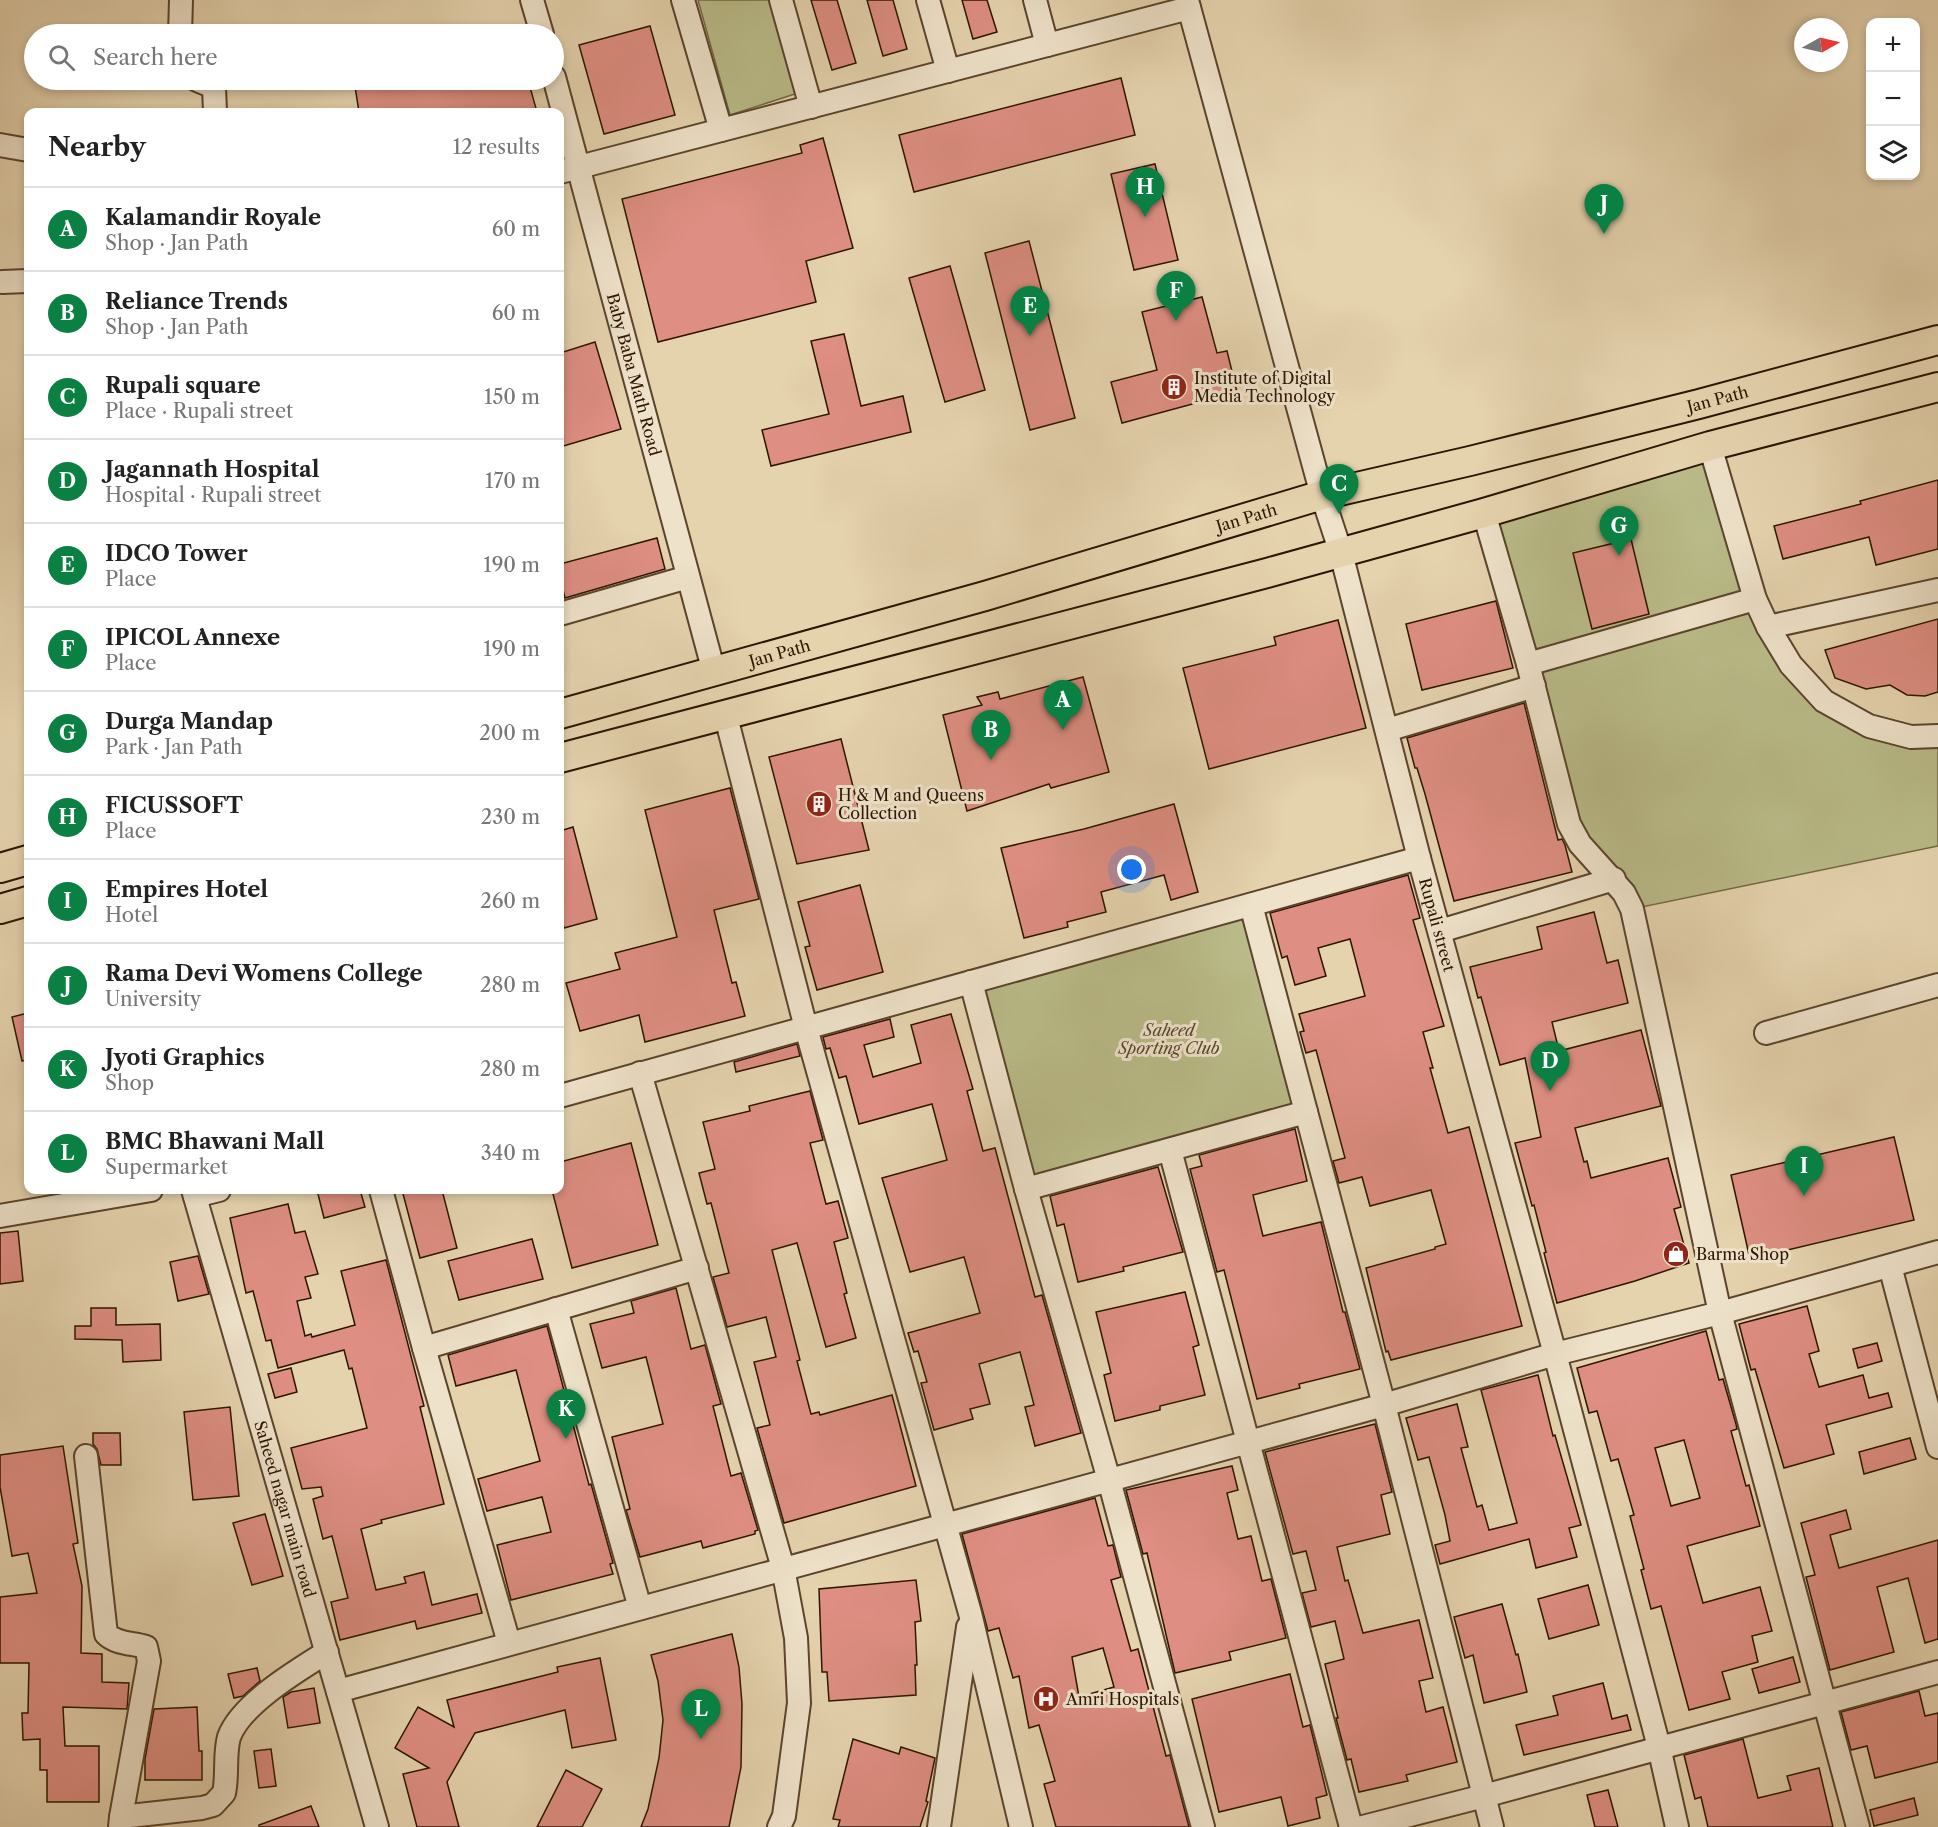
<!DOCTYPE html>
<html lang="en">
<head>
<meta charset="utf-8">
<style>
	body { margin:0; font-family:"Libre Caslon Text",serif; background:#f6f6f6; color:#222 }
	.controls { position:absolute; right:18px; top:18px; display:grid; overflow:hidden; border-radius:12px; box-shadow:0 3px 9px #0003 }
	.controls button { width:54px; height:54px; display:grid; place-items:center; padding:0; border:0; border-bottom:2px solid #e0e0e0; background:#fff; color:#222; font:30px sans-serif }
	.compass { position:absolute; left:1794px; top:18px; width:54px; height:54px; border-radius:50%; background:#fff; box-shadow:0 3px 9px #0003; rotate:82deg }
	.you { position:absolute; left:1132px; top:870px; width:21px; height:21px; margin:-15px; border:4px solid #fff; border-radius:50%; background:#1a73e8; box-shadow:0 0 0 9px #1a73e833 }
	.badge { display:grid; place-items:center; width:39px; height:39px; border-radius:50%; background:#0b8043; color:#fff; font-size:20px; font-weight:700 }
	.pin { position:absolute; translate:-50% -50px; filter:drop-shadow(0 2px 3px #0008) }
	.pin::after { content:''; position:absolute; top:32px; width:21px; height:18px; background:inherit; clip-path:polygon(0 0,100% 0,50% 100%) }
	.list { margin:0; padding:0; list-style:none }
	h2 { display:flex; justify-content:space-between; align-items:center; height:78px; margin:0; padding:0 24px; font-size:26px }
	h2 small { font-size:20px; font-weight:400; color:#767676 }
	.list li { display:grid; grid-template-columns:39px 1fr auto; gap:18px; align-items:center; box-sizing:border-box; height:84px; padding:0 24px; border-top:2px solid #e0e0e0 }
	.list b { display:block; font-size:22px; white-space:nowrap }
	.list p { margin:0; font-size:20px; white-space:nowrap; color:#767676 }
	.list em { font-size:20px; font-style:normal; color:#767676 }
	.icon { flex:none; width:33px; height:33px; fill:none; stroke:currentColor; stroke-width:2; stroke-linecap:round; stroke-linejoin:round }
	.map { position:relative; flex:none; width:1938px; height:1827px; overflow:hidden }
	.search { position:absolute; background:#fff; box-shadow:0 3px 9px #0003; left:24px; top:24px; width:540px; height:66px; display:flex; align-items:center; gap:15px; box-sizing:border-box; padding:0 21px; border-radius:33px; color:#767676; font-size:22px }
	.panel { position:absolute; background:#fff; box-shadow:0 3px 9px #0003; left:24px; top:108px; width:540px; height:1086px; border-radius:12px }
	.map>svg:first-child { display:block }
	.green { fill:#b9bb88; stroke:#736844; stroke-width:1.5 }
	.building { fill:#de8e82; stroke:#2d1501; stroke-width:1.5; fill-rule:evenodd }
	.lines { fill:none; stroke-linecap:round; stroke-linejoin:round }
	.minor-casing { stroke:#5b442c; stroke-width:26 }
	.major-casing { stroke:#2d1501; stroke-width:32 }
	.minor { stroke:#eee2ca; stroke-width:22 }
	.major { stroke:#e5d3ae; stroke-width:28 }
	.labels { text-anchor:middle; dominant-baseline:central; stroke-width:6; stroke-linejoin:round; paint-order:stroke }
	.street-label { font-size:16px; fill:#2d1501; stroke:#eee2ca }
	.poi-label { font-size:16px; fill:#2d1501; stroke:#eee2ca; text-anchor:start }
	.park-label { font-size:16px; font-style:italic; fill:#57472a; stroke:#eee2ca }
</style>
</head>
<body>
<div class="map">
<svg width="1938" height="1827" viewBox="0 0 1938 1827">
	<rect width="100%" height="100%" fill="#e5d3ae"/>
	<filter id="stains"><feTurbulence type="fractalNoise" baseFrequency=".00333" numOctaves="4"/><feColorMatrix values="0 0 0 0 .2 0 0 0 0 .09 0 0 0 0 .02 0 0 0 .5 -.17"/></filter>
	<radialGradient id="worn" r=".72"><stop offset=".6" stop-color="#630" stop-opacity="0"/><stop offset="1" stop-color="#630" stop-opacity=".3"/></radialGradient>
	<g class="green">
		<path d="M698,0H772L798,93L730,115Z"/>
		<path d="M1708,450L1751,597L1530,661L1487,515Z"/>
		<path d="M1753,602L1824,705L1938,736V846L1637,908L1574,824L1535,668Z"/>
		<path d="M1243,918L1294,1105L1030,1177L983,990Z"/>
	</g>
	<g class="building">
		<path d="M811,0H837L856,63L832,70Z"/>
		<path d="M867,0H893L907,49L883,56Z"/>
		<path d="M962,0H987L997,32L973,39Z"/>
		<path d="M650,26L675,115L604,134L579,45Z"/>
		<path d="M1121,78L1135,135L914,192L899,135Z"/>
		<path d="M354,80H528L537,112H359Z"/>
		<path d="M823,138L853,248L806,261L816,302L658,342L622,199L802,153L800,145Z"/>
		<path d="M1155,164L1178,260L1134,270L1111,174Z"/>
		<path d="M1029,241L1075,418L1030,430L985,253Z"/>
		<path d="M950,266L985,390L945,402L909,278Z"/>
		<path d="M1202,297L1217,353L1227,351L1237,392L1122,423L1111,382L1157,370L1142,312Z"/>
		<path d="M844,334L861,406L903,396L911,432L771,466L762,430L829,414L811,341Z"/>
		<path d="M595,342L621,429L560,447V353Z"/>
		<path d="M1938,480V549L1876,565L1869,537L1783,559L1774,526L1861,504L1860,501Z"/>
		<path d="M657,538L665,569L565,598L560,577V564Z"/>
		<path d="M1631,539L1649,614L1592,629L1573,553Z"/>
		<path d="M1496,601L1513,668L1422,690L1406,624Z"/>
		<path d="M1938,619V692L1925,696L1907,695L1890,685L1866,689L1835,678L1825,650Z"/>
		<path d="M1338,620L1366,728L1209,769L1183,668L1276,645L1274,637Z"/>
		<path d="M1083,677L1109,772L1051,788L1049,784L967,811L943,715L982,705L977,697L998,692L1000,699Z"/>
		<path d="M1524,703L1558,840L1562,839L1565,845L1572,872L1454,901L1425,794L1417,768H1415L1407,738Z"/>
		<path d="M841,739L869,850L797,864L769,757Z"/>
		<path d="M730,788L759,899L714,910L732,983L736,982L745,1016L645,1042L639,1015L580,1031L566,983L620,969L615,953L677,937L645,810Z"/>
		<path d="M1174,804L1198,892L1171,900L1164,875L1101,892L1106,912L1067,922L1068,927L1024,938L1001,848L1084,829Z"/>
		<path d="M573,827L597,919L564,928L560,910V831Z"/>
		<path d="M1408,875L1420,918L1413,920L1444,1026L1423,1032L1433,1068H1430L1448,1133L1469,1127L1522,1326L1391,1360L1388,1351L1386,1352L1366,1268L1435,1249V1247L1446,1244L1431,1190L1370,1206L1362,1177L1339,1183L1333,1161L1345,1158L1316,1050L1306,1053L1300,1032L1304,1031L1299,1014L1365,996L1350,939L1318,948L1326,976L1295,985L1287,956L1282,958L1270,913Z"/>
		<path d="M860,885L883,972L817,990L805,947L810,946L798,902Z"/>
		<path d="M1594,912L1607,963L1618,960L1628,1003L1552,1022L1559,1051L1641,1030L1661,1106L1575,1128L1584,1162L1587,1161L1591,1178L1668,1158L1681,1207L1674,1209L1689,1263L1635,1281L1557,1303L1544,1253L1546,1252L1534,1205L1532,1206L1515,1143L1541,1137L1525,1058L1500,1065L1481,997L1478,998L1470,967L1542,949L1537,927Z"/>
		<path d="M28,1013V1060L22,1061L12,1017Z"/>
		<path d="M951,1014L973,1089L967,1091L983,1151L995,1148L1035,1297L1042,1295L1081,1433L1035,1446L1025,1407L1034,1405L1020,1352L979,1364L990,1404L970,1409L973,1419L934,1430L921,1383L927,1382L918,1351L914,1352L908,1333L980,1313L964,1257L910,1272L882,1178L947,1160L932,1104L859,1124L846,1076L839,1078L830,1048L826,1049L823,1037L890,1019L894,1037L864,1045L873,1077L921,1063L911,1025Z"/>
		<path d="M797,1044L800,1056L736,1072L734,1062Z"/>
		<path d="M810,1091L823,1140L810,1143L826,1204L838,1201L848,1238L834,1242L847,1293L844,1294L856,1338L826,1347L797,1243L772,1250L800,1360L797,1361L811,1414L819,1412L820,1415L892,1395L916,1486L784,1523L757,1428L770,1425L754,1362L776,1357L766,1317L727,1327L713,1277L729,1273L711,1203L707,1204L699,1173L715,1169L703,1122L750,1111L749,1106Z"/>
		<path d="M1295,1129L1307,1181L1253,1195L1263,1236L1321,1222L1343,1312H1345L1360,1369L1299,1384L1300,1388L1257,1399L1224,1270L1217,1272L1190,1169L1202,1166L1199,1155Z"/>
		<path d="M1894,1137L1914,1220L1750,1259L1731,1175Z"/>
		<path d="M631,1143L658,1245L572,1268L552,1190H560V1162Z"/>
		<path d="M1158,1167L1183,1252L1123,1267L1124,1271L1078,1282L1064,1224L1057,1226L1050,1196Z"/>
		<path d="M317,1190H360L365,1207L324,1218Z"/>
		<path d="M402,1190H442L457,1248L420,1258Z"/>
		<path d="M288,1204L295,1233L305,1231L318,1274L305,1277L311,1298L297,1301L305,1336L311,1334L312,1337L355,1325L341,1271L386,1260L424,1406L420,1407L444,1504L381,1520L382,1523L361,1529L376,1590L406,1583L404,1577L424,1572L432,1605L477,1594L482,1613L417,1629L415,1621L340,1640L331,1602L348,1598L332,1536L323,1539L313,1499L323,1496L321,1487L302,1489L291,1448L367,1428L352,1368L349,1369L344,1350L278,1368L271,1340L266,1341L253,1291L246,1293L230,1218Z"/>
		<path d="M18,1231L23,1281L0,1284V1233Z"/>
		<path d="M532,1239L543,1279L459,1300L448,1261Z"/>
		<path d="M198,1256L209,1294L178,1301L170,1262Z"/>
		<path d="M676,1288L691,1349L705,1345L721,1404L713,1406L731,1476L741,1473L758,1530L755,1531V1534L703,1548L701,1541L640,1557L626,1510L630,1509L612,1437L663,1424L646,1357L602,1368L590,1324L634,1313L631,1301Z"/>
		<path d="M1185,1292L1199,1345L1193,1347L1205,1395L1160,1406V1410L1115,1421L1104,1375L1111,1373L1096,1312Z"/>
		<path d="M1807,1306L1819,1351L1809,1354L1819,1387L1863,1375L1869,1398L1888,1393L1892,1407L1826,1425L1834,1454L1784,1468L1755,1369L1751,1370L1739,1324Z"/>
		<path d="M91,1308H116V1325L160,1324L161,1360L123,1362L122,1340L75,1339V1326H91Z"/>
		<path d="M547,1326L589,1485L591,1484L613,1563L610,1564L613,1574L511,1600L497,1545L551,1532L542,1497L487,1511L478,1479L540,1461L522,1393L516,1370L456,1386L448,1355Z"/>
		<path d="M1706,1331L1719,1380L1723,1379L1736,1424L1737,1429L1731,1431L1746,1486L1749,1485L1760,1526L1687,1546L1703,1603L1760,1587L1772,1631L1752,1636L1758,1662L1722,1672L1730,1699L1689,1710L1661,1606L1651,1609L1641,1570L1644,1569L1630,1516L1634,1515L1618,1459L1611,1461L1597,1411L1589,1413L1577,1368ZM1684,1440L1700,1498L1671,1506L1655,1448Z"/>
		<path d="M1877,1343L1882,1361L1858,1368L1853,1349Z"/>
		<path d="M291,1368L297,1392L275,1398L268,1374Z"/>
		<path d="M1538,1375L1553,1436L1555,1435L1581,1525L1569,1528L1577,1557L1536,1568L1529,1539L1440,1564L1435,1545L1450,1541L1445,1515L1429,1457L1418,1460L1406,1418L1457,1404L1468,1447L1461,1448L1477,1507L1482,1505L1489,1530L1517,1523L1481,1390Z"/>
		<path d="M230,1407L239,1496L193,1500L184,1412Z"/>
		<path d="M1375,1424L1392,1492L1381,1495L1390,1534L1337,1547L1345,1581L1348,1580L1363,1633L1419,1620L1433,1678L1419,1681L1426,1712L1443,1707L1457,1762L1406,1775L1408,1781L1359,1792L1351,1759L1347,1760L1336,1718H1338L1325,1664L1344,1659L1335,1621L1311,1627L1302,1593L1316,1590L1306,1551L1293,1554L1265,1452Z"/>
		<path d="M93,1433H120L121,1465H101L97,1449L93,1444Z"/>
		<path d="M1910,1438L1916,1459L1864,1474L1859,1452Z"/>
		<path d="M63,1446L78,1543L73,1544L82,1586L81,1653L102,1654V1682L129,1683L127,1709L63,1707L65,1746H99V1802H47V1770H40V1739L23,1740L22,1713H28L29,1663H0V1597L37,1593L28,1553L12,1556L0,1487V1455Z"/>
		<path d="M1232,1466L1238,1490L1227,1493L1238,1539L1251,1536L1262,1581L1271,1579L1286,1638L1229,1652L1231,1660L1175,1673L1147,1553L1143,1554L1126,1490Z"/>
		<path d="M1095,1498L1108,1546L1113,1545L1121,1577L1111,1580L1131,1651L1138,1649L1166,1756L1170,1755L1189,1827H1056L1044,1784L1055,1781L1039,1725L1029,1728L1019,1676L1013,1678L999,1628L988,1631L962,1534ZM1103,1648L1114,1687L1079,1697L1072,1657Z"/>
		<path d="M1846,1510L1851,1529L1830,1535L1839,1568L1938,1540V1639L1925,1643L1908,1578L1877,1587L1894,1652L1830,1670L1806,1577L1815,1575L1801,1523Z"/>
		<path d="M265,1514L283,1576L252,1585L233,1523Z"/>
		<path d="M916,1580L921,1621L915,1622L917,1665H915L916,1695L829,1701L827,1672H822L819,1589Z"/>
		<path d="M1588,1585L1599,1625L1549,1639L1538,1599Z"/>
		<path d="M1502,1604L1516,1655L1518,1654L1527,1692L1484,1703L1473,1655L1465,1658L1454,1617Z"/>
		<path d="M732,1634L739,1667L742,1704L741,1767L729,1827H641L648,1809L659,1758L663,1720L658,1681L651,1655Z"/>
		<path d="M1793,1657L1800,1682L1759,1693L1752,1669Z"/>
		<path d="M600,1658L616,1740L572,1748L565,1710L475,1733L447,1782L459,1827H417L403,1774L429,1768L395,1748L418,1707L454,1727L447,1700L558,1672L557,1667Z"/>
		<path d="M257,1668L260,1681L243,1696L234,1698L228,1674Z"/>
		<path d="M1290,1674L1303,1727L1310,1725L1327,1795L1316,1798L1320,1818L1288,1826L1281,1797L1219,1812L1192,1699Z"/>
		<path d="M1603,1683L1612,1719L1627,1715L1631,1730L1524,1755L1516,1725L1558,1715L1553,1696Z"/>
		<path d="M314,1688L320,1723L288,1728L283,1697L291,1692Z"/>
		<path d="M1919,1691L1925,1716L1938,1713V1762L1875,1778L1867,1746L1851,1750L1841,1712Z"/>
		<path d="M197,1707L199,1751H202V1780H145V1759L154,1709Z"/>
		<path d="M853,1739L899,1754L901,1747L935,1758L926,1801L928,1802L920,1827H838L840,1820L833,1819Z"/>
		<path d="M1743,1739L1758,1798L1791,1790L1787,1776L1819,1768L1833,1827H1708L1701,1797L1695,1799L1684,1755Z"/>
		<path d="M271,1749L276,1786L259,1788L254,1751Z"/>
		<path d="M566,1770L602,1789L582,1827H537Z"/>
		<path d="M1608,1790L1618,1827H1595L1587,1795Z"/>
		<path d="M1914,1798L1918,1815L1874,1826L1870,1810Z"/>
		<path d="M311,1806L319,1827H259V1825Z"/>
	</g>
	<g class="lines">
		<g class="minor-casing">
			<g id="minor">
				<path d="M532,0L542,34"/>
				<path d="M683,0L721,130"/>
				<path d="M781,0L811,107"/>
				<path d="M928,0L948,71"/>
				<path d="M1035,0L1047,45"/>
				<path id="s1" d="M1187,0L1322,495L1341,553L1419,858L1555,1354L1659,1747L1677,1827"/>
				<path d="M180,34L181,0"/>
				<path id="s2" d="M554,77L714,672"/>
				<path d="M197,80L214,87L215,112"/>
				<path d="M0,145L28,150"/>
				<path d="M560,172L1189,8"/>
				<path d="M2,282L28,281"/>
				<path d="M1710,446L1755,599L1768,627L1791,665L1824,701L1869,726L1911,737L1938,736"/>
				<path d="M1484,513L1528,664L1569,824L1580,844L1624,893L1632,909L1720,1313L1858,1827"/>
				<path d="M560,614L688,577"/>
				<path d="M1768,627L1938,590"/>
				<path d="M1528,664L1755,599"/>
				<path d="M725,713L806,1028L970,1613L1021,1827"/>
				<path d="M1387,730L1534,686"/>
				<path d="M1251,905L1384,1405L1492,1827"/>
				<path d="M1440,931L1614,879"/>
				<path d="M971,982L1026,1189L1109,1480L1203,1827"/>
				<path d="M1766,1033L1938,985"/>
				<path d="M640,1073L783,1568L796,1638L799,1703L784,1816L779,1827"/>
				<path d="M560,1096L1419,858"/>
				<path d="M1170,1150L1351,1827"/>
				<path d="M1026,1189L1306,1112"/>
				<path id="s3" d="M193,1190L377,1827"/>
				<path d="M381,1190L424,1348L509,1643"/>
				<path d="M195,1196L219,1190"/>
				<path d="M0,1216L151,1190"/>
				<path d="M1890,1266L1938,1447"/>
				<path d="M556,1309L640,1608"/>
				<path d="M424,1348L697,1268"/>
				<path d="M86,1456L106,1634C116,1644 133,1643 146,1647L149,1661L121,1817"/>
				<path d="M338,1691L1384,1405L1555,1354L1720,1313L1938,1252"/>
				<path d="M120,1827L121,1817L202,1808L213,1805L224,1793C228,1775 224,1755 229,1737C241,1704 298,1670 327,1652"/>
				<path d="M939,1827L968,1627"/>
				<path d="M1363,1827L1484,1796L1938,1672"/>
			</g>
		</g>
		<g class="major-casing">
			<g id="major">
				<path id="s4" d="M560,714L985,596L1322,495L1470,461L1699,404L1938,340"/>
				<path d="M560,758L1267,573L1484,513L1710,446L1938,387"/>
				<path d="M0,868L28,860"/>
				<path d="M0,909L28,901"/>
			</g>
		</g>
		<use href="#minor" class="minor"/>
		<use href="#major" class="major"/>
	</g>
	<defs>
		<g id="building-disc" transform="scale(1.35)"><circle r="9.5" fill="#8f2418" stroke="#eee2ca"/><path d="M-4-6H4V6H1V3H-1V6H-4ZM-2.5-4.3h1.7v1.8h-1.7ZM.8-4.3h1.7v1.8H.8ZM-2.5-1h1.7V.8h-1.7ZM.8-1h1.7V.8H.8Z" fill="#fff"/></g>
		<g id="shop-disc" transform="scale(1.35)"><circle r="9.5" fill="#8f2418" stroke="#eee2ca"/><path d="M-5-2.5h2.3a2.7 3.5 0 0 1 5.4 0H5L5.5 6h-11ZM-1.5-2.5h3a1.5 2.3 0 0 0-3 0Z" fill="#fff"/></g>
		<g id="hospital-disc" transform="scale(1.35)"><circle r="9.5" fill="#8f2418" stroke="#eee2ca"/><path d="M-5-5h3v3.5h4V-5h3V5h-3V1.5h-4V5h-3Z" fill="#fff"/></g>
	</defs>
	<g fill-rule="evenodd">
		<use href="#building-disc" x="1174" y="387"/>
		<use href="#building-disc" x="819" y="804"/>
		<use href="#shop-disc" x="1676" y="1254"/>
		<use href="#hospital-disc" x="1046" y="1699"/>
	</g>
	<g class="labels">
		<g class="street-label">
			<text stroke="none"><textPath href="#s2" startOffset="308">Baby Baba Math Road</textPath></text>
			<text stroke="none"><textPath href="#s4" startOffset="1200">Jan Path</textPath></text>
			<text stroke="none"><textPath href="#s4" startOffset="714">Jan Path</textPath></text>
			<text stroke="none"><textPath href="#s4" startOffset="228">Jan Path</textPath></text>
			<text stroke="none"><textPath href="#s1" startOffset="958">Rupali street</textPath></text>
			<text stroke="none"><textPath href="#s3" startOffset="332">Saheed nagar main road</textPath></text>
		</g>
		<g class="poi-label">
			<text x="1194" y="378">Institute of Digital<tspan x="1194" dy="18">Media Technology</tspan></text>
			<text x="838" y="795">H &amp; M and Queens<tspan x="838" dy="18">Collection</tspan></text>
			<text x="1696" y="1254">Barma Shop</text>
			<text x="1066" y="1699">Amri Hospitals</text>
		</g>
		<g class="park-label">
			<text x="1169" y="1030">Saheed<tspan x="1169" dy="18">Sporting Club</tspan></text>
		</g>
	</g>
	<rect width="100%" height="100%" filter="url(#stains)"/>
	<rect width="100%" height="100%" fill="url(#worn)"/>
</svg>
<div class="controls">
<button>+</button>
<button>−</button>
<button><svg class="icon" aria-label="layers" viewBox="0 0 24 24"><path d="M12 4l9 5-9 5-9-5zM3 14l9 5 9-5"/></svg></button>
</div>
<svg class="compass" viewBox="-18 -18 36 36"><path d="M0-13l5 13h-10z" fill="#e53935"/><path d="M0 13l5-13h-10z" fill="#767676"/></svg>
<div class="you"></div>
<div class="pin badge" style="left:1063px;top:730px">A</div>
<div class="pin badge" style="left:991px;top:760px">B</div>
<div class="pin badge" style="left:1339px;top:514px">C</div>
<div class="pin badge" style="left:1550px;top:1091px">D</div>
<div class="pin badge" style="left:1030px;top:336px">E</div>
<div class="pin badge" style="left:1176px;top:321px">F</div>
<div class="pin badge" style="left:1619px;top:556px">G</div>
<div class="pin badge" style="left:1145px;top:217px">H</div>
<div class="pin badge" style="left:1804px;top:1196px">I</div>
<div class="pin badge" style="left:1604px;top:234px">J</div>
<div class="pin badge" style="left:566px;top:1439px">K</div>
<div class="pin badge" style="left:701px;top:1739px">L</div>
<div class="search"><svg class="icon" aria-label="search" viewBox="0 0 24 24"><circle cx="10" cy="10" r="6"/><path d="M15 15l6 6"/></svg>Search here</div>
<section class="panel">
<h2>Nearby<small>12 results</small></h2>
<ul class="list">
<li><span class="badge">A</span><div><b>Kalamandir Royale</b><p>Shop · Jan Path</p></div><em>60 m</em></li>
<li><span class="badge">B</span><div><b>Reliance Trends</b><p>Shop · Jan Path</p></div><em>60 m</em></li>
<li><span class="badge">C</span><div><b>Rupali square</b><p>Place · Rupali street</p></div><em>150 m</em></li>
<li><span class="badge">D</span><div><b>Jagannath Hospital</b><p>Hospital · Rupali street</p></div><em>170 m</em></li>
<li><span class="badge">E</span><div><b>IDCO Tower</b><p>Place</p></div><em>190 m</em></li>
<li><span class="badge">F</span><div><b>IPICOL Annexe</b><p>Place</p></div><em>190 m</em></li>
<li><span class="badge">G</span><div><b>Durga Mandap</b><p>Park · Jan Path</p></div><em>200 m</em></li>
<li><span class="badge">H</span><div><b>FICUSSOFT</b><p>Place</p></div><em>230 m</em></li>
<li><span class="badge">I</span><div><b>Empires Hotel</b><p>Hotel</p></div><em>260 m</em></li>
<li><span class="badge">J</span><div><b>Rama Devi Womens College</b><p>University</p></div><em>280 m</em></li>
<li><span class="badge">K</span><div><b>Jyoti Graphics</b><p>Shop</p></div><em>280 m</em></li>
<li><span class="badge">L</span><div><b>BMC Bhawani Mall</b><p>Supermarket</p></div><em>340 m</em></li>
</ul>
</section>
</div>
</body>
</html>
